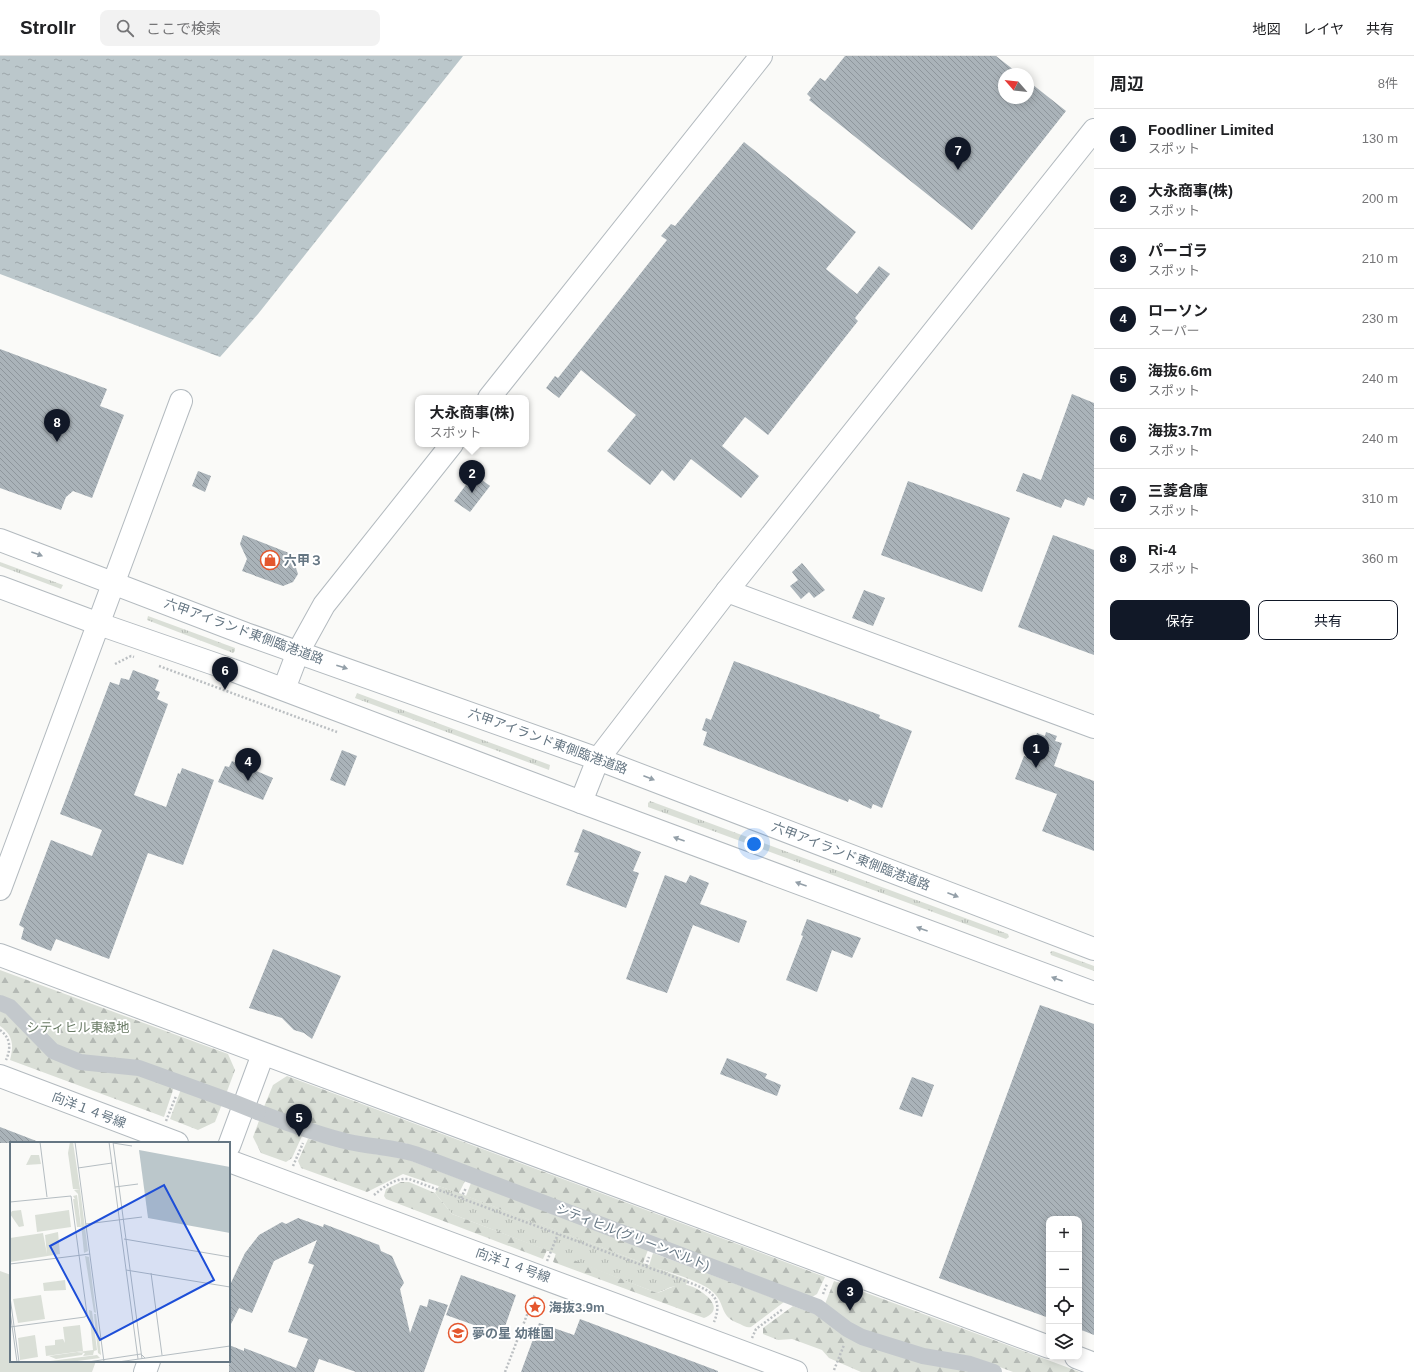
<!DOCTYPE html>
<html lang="ja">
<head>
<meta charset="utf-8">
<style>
	body { margin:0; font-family:Arial,"Noto Sans JP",sans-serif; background:#f2f2f2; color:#202124 }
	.controls { position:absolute; right:12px; bottom:12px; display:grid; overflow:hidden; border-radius:8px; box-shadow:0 2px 10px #0003 }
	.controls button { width:36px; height:36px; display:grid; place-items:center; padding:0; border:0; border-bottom:1px solid #e0e0e0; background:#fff; color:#202124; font:20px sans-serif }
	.compass { position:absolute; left:998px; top:12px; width:36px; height:36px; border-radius:50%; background:#fff; box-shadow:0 2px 10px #0003; rotate:298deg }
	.you { position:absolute; left:754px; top:788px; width:14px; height:14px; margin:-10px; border:3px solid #fff; border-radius:50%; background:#1a73e8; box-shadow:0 0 0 6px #1a73e833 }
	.badge { display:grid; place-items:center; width:26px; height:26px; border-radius:50%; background:#111827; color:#fff; font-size:13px; font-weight:700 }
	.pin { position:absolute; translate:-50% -33px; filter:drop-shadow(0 1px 2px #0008) }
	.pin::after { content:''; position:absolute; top:21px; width:14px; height:12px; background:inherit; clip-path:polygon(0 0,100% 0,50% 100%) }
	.popup { position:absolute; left:415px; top:339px; width:114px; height:52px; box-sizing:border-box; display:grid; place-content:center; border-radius:8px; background:#fff; filter:drop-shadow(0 1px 3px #0005); font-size:13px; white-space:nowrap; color:#757577 }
	.popup b { font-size:15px; color:#202124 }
	.popup::after { content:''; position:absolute; left:50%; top:100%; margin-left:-8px; border:8px solid transparent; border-top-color:#fff }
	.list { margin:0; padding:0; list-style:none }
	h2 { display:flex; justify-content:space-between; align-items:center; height:52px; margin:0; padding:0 16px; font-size:17px }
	h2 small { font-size:13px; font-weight:400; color:#757577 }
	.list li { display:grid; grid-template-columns:26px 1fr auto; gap:12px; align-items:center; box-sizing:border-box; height:60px; padding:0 16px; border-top:1px solid #e0e0e0 }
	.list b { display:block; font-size:15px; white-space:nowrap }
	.list p { margin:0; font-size:13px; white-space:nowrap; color:#757577 }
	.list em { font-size:13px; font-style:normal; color:#757577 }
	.actions { display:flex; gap:8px; padding:12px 16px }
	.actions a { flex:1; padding:9px 0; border:1px solid #111827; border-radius:8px; text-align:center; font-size:14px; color:#111827 }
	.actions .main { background:#111827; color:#fff }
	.icon { flex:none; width:22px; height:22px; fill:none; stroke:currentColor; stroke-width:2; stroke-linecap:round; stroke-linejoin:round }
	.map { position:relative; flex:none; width:1094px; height:1316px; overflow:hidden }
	header { display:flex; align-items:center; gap:24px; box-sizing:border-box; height:56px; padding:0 20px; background:#fff; border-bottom:1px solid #e0e0e0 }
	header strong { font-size:19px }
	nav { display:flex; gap:22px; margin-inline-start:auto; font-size:14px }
	.search { width:280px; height:36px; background:#f2f2f2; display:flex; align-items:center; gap:10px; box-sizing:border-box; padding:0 14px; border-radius:8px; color:#757577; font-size:15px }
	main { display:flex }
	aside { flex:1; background:#fff }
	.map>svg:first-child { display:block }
	.grass { fill:url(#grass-tufts) }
	.forest { fill:url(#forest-firs) }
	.park { fill:#dadfd7 }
	.water { fill:url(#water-ripples) }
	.building { fill:url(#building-back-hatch) }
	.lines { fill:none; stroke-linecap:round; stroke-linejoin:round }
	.secondary-casing { stroke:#b3babf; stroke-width:24 }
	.path { stroke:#bbbfc2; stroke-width:2.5; stroke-dasharray:2 2; stroke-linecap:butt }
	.street { stroke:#c3c8cc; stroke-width:16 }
	.secondary { stroke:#fff; stroke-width:22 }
	.street-bridge { stroke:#c3c8cc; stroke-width:16 }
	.oneway { fill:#939fa8 }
	.labels { text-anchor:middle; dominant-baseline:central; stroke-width:4; stroke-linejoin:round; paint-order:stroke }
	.poi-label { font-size:13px; font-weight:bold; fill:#657683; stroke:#fff; text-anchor:start }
	.street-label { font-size:13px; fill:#657683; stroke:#fff }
	.park-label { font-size:13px; fill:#687a64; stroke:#fff }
	.inset-road { fill:none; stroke:#b5bdc2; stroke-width:1 }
	.view { fill:#1d4ed8; fill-opacity:0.15; stroke:#1d4ed8; stroke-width:2 }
	.inset-edge { fill:none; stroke:#657683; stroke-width:2 }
</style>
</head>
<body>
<header>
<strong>Strollr</strong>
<div class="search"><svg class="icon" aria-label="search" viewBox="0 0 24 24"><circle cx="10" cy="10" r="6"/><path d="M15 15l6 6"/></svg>ここで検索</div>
<nav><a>地図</a><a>レイヤ</a><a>共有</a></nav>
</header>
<main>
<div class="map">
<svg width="1094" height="1316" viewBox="0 0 1094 1316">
	<defs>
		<pattern id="grass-tufts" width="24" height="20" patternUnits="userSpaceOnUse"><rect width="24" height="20" fill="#dadfd7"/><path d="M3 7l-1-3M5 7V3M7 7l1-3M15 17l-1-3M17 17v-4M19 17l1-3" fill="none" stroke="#b4b9b4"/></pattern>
		<pattern id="forest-firs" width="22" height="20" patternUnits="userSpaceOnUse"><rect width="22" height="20" fill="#dadfd7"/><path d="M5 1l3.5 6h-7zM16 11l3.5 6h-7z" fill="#b4b9b4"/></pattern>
		<pattern id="water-ripples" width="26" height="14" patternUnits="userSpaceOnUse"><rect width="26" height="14" fill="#bbc7cb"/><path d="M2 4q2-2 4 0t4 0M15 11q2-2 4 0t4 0" fill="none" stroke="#9ca6aa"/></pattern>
		<pattern id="building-back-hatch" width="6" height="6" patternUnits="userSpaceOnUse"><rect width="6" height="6" fill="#aab3b9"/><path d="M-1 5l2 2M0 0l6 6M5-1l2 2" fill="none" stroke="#8e969c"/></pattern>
	</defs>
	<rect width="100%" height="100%" fill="#fafaf8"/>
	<g class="grass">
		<path d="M0,506L63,529L61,533L0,510Z"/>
		<path d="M148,560L235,592V595L233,597L147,564Z"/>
		<path d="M357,637L550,709L549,714L355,642Z"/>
		<path d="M650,745L1008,878L1009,881L1006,883L648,751V747Z"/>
		<path d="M1053,895L1094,910V915L1051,899L1050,896Z"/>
		<path d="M439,1130L459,1137L688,1224L686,1229L671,1231L657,1237L452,1158L435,1137Z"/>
	</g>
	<g class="forest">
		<path d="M0,914L228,998L235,1014L226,1038L61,994L0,943Z"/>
		<path d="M0,952L40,991L129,1015L174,1031L164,1061L10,1004C14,989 13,979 0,970Z"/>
		<path d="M287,1020L748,1192L825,1221L817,1238L812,1241L405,1087L375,1084L337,1076L263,1053L273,1029Z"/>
		<path d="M181,1033L222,1048L215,1066L198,1074L170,1063Z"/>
		<path d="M260,1062L302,1080L292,1102L286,1106L261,1097L253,1081Z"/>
		<path d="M308,1083L374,1098L401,1101L465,1125L459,1137L403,1118L367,1136L301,1112L298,1105Z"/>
		<path d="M401,1126H409L435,1137L452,1158L547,1194L543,1203L386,1143L384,1140L386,1133Z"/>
		<path d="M471,1127L648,1194L643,1207L466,1140Z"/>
		<path d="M556,1197L657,1237C667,1234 676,1227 687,1229C700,1232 729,1252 704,1262L553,1206Z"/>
		<path d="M653,1197L784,1246L751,1271C747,1272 744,1270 740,1268C719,1261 726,1248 713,1236C702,1225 665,1215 649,1210Z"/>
		<path d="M834,1225L1080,1316H1013L981,1304L927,1294L855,1271L825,1248Z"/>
		<path d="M793,1250L974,1316H861L829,1302L822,1294L792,1283L778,1284L763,1278V1272Z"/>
	</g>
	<path class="park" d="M0,1215L11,1219V1305H96L92,1316H0Z"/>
	<path class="water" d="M0,0H463L258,258L220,301L0,218Z"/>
	<g class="building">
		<path d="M845,0H996L1019,18H1004V42H1028V25L1066,55L972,174L809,44L811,42L807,38L820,22L825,25Z"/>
		<path d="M744,86L856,176L826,213L857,238L879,210L890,218L855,262L858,265L768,379L745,361L722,390L759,420L741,442L691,403L674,425L662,414L650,429L607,395L636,359L581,314L559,342L546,332L555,320L558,322L667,184L661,180L671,168L675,170Z"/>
		<path d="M0,293L107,333L100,350L124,359L92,442L73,435L66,441L61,454L0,432Z"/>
		<path d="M1072,338L1094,347V444L1088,441L1084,450L1065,443L1061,452L1016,435L1023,417L1041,424Z"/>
		<path d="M198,415L211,420L205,436L192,430Z"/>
		<path d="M474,418L490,430L470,456L454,445Z"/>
		<path d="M908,425L1010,462L982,536L881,499Z"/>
		<path d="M243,479L294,499V506L298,518L293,526L283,530L242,515L247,503L240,488Z"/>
		<path d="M1053,479L1094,494V599L1018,571Z"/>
		<path d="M802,507L825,534L814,542L809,536L801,543L790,530L798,524L792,516Z"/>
		<path d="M864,534L885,542L873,570L852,562Z"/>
		<path d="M734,605L880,659L879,662L912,675L882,752L873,748L871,753L849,743L848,746L703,689L707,676L702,674L706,662L711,664Z"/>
		<path d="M133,614L159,624L155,634L160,636L157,643L168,648L134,739L166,751L178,717L180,718L182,712L214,724L183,809L148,797L109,903L56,883L51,895L21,883L24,872L19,869L51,784L92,800L102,774L60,758L110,626L119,629L121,622L129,624Z"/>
		<path d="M1046,676L1057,680L1055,685L1062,687L1054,710L1094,725V795L1042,775L1057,738L1015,723L1024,700L1028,701L1037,677L1045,680Z"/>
		<path d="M342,694L357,700L345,730L330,724Z"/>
		<path d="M232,705L273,722L263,744L218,726L225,710L229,711Z"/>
		<path d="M583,773L641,796L633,815L639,817L626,852L566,829L579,797L574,796Z"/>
		<path d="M665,819L686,827L690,819L709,827L700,848L747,865L739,887L693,869L667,937L626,923Z"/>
		<path d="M807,863L861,882L852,902L832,894L817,936L786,924L803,880L801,879Z"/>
		<path d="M273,893L341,920L312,983L304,977L294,974L282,962L249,952Z"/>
		<path d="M1040,949L1094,968V1279L1079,1273V1163H1049V1262L939,1222Z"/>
		<path d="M727,1002L767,1018L765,1022L781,1029L777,1040L720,1018Z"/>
		<path d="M912,1021L934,1029L922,1061L899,1053Z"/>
		<path d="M0,1071L39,1086V1087H0Z"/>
		<path d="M298,1162L323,1171L324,1168L379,1189L381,1195L392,1200L404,1227L400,1233L410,1277L420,1249L427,1251L429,1243L448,1249L424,1316H356L319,1303L314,1316H229V1289L244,1295V1292L296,1312L308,1283L288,1276L314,1209L308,1207L317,1184L274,1205L252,1257L239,1252L229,1272V1231L245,1197L259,1179L282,1166L286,1168Z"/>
		<path d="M461,1219L516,1239L502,1279L446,1259Z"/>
		<path d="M580,1263L718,1315V1316H521L539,1267L574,1279Z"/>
	</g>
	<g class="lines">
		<g class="secondary-casing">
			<g id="secondary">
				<path d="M489,342L761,0"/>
				<path d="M0,484L246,578L598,703L1094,893"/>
				<path d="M0,531L99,568L232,614L581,746L1094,937"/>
				<path d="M727,535L1094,671"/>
				<path d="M284,633L298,596L324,549L452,388"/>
				<path d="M581,746L598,703L727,535L1094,74"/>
				<path d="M0,833L181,345"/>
				<path d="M0,899L1049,1291"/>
				<path d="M0,1020L177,1087"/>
				<path d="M229,1090L263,998"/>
				<path d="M229,1105L796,1316"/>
				<path d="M1076,1301L1094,1308"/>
				<path d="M145,1316L149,1305"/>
			</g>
		</g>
		<g class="path">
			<path d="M115,608L131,600L134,601"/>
			<path d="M159,610L337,676"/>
			<path d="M0,974C11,982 11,993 6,1004"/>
			<path d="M166,1065L176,1040"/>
			<path d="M293,1110L303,1087"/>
			<path d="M374,1139C385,1130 395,1122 409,1123L685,1225C707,1233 725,1239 714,1266"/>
			<path d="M461,1142L466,1132"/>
			<path d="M547,1205L558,1178"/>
			<path d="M646,1210L649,1201"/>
			<path d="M823,1238L827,1228"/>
			<path d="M752,1282L756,1273L783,1253"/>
			<path d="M834,1314L844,1289"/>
			<path d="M505,1316L535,1238"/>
		</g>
		<g class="street">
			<path d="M0,947L10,951L53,995L80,1006L139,1012L233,1046"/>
			<path d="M258,1056C287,1067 318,1079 349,1086C371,1091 394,1091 415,1098L818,1251L847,1273L862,1281L923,1300L970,1308L994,1316"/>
		</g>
		<use href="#secondary" class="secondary"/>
		<path class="street-bridge" d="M233,1046L258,1056"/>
	</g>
	<defs><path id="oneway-solid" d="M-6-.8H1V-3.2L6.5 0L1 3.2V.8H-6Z"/></defs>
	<g class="oneway">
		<use href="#oneway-solid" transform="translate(37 498) rotate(20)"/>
		<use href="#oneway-solid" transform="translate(342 611) rotate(18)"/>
		<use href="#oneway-solid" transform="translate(649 722) rotate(21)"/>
		<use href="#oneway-solid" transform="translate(679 783) rotate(-160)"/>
		<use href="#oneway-solid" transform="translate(801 828) rotate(-160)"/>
		<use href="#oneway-solid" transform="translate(953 839) rotate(21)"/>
		<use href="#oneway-solid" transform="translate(922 873) rotate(-160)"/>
		<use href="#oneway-solid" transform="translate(1057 923) rotate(-160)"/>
	</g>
	<defs>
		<g id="shop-ring" transform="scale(1)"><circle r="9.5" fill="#fff" stroke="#e4572e" stroke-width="1.5"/><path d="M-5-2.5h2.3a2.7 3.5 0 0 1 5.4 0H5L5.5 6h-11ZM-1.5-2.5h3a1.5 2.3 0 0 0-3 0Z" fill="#e4572e"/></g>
		<g id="sight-ring" transform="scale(1)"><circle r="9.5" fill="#fff" stroke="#e4572e" stroke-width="1.5"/><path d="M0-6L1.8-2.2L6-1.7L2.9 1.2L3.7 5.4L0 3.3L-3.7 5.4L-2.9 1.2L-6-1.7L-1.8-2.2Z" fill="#e4572e"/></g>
		<g id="school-ring" transform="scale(1)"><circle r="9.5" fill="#fff" stroke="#e4572e" stroke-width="1.5"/><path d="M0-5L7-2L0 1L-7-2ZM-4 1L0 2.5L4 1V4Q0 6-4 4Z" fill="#e4572e"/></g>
	</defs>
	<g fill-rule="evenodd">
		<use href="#shop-ring" x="270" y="504"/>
		<use href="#sight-ring" x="535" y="1251"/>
		<use href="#school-ring" x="458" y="1277"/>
	</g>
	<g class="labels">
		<g class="poi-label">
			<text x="284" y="504">六甲３</text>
			<text x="549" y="1251">海抜3.9m</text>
			<text x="472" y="1277">夢の星 幼稚園</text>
		</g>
		<g class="street-label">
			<text transform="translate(244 575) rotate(20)">六甲アイランド東側臨港道路</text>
			<text transform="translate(548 685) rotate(20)">六甲アイランド東側臨港道路</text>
			<text transform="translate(851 800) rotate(21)">六甲アイランド東側臨港道路</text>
			<text transform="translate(89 1054) rotate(21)">向洋１４号線</text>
			<text transform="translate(633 1181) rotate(21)">シティヒル(グリーンベルト)</text>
			<text transform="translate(513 1209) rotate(20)">向洋１４号線</text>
		</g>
		<g class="park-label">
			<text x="78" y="971">シティヒル東緑地</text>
		</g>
	</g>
	<g transform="translate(10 1086)">
		<rect width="220" height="220" fill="#fafaf8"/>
		<path d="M67,53L71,85H67L63,57H65L63,54ZM67,210L73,211L72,213L46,217L39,214Z" fill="#dadfd7"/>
		<path d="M60,0H63L70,47H63L58,11ZM70,47L78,109L74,111L68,52L64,48ZM75,114L79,115L86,171L84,170ZM79,168L82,169L87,208L84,209L83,213L73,214L75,211L68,210L83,208ZM84,172H86L91,213L88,211ZM87,213L90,216L60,220H33Z" fill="#dadfd7"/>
		<path d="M21,13H29L31,22L16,23ZM11,68L14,84L9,85L0,72L2,69ZM59,68L61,85L27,90L25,73ZM48,90L50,112L0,120V96L33,91L37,112L35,93ZM55,138L56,148L34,149L33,141ZM31,153L35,177L8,181L3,157ZM70,183L73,209L36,214L35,204L45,203V198L53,197L55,201L53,185ZM25,193L28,215L10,218L8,196Z" fill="#dadfd7"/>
		<path d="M129,8L220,25V91L138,76Z" fill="#bbc7cb"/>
		<path class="inset-road" d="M30,0L37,55M65,0L94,220M99,0L128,217M103,0L132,217M103,1L122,4M68,26L102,21M105,45L128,42M0,60L61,54L77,172L75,175L0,185M76,82L132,75M114,97L220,115M0,122L80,112M116,128L220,145M141,131L152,213M0,155L9,220M0,169L7,220M78,220L131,212L135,216M108,220L220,204"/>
		<path class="view" d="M154,43L204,138L90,198L40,104Z"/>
		<rect width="220" height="220" class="inset-edge"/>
	</g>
</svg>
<div class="controls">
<button>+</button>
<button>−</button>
<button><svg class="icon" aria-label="locate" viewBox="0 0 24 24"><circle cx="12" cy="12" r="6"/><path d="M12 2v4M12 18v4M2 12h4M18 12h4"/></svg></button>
<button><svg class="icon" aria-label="layers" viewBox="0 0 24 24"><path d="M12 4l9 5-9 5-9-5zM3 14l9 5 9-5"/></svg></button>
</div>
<svg class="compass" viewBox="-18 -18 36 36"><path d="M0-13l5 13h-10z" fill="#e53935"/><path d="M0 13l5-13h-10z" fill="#757577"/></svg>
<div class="you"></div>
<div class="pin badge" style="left:1036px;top:712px">1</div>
<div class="pin badge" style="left:472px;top:437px">2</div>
<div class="popup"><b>大永商事(株)</b>スポット</div>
<div class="pin badge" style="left:850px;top:1255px">3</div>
<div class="pin badge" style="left:248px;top:725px">4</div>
<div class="pin badge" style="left:299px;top:1081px">5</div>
<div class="pin badge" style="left:225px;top:634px">6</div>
<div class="pin badge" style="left:958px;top:114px">7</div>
<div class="pin badge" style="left:57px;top:386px">8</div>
</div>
<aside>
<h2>周辺<small>8件</small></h2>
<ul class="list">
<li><span class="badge">1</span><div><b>Foodliner Limited</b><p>スポット</p></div><em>130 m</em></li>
<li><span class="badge">2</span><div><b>大永商事(株)</b><p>スポット</p></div><em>200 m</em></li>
<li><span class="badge">3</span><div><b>パーゴラ</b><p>スポット</p></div><em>210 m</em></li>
<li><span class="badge">4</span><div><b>ローソン</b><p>スーパー</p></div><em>230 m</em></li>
<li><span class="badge">5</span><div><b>海抜6.6m</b><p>スポット</p></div><em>240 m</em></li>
<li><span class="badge">6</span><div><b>海抜3.7m</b><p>スポット</p></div><em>240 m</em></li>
<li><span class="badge">7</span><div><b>三菱倉庫</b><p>スポット</p></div><em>310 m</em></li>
<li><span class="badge">8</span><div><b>Ri-4</b><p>スポット</p></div><em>360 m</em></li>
</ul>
<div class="actions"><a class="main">保存</a><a>共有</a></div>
</aside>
</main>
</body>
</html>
